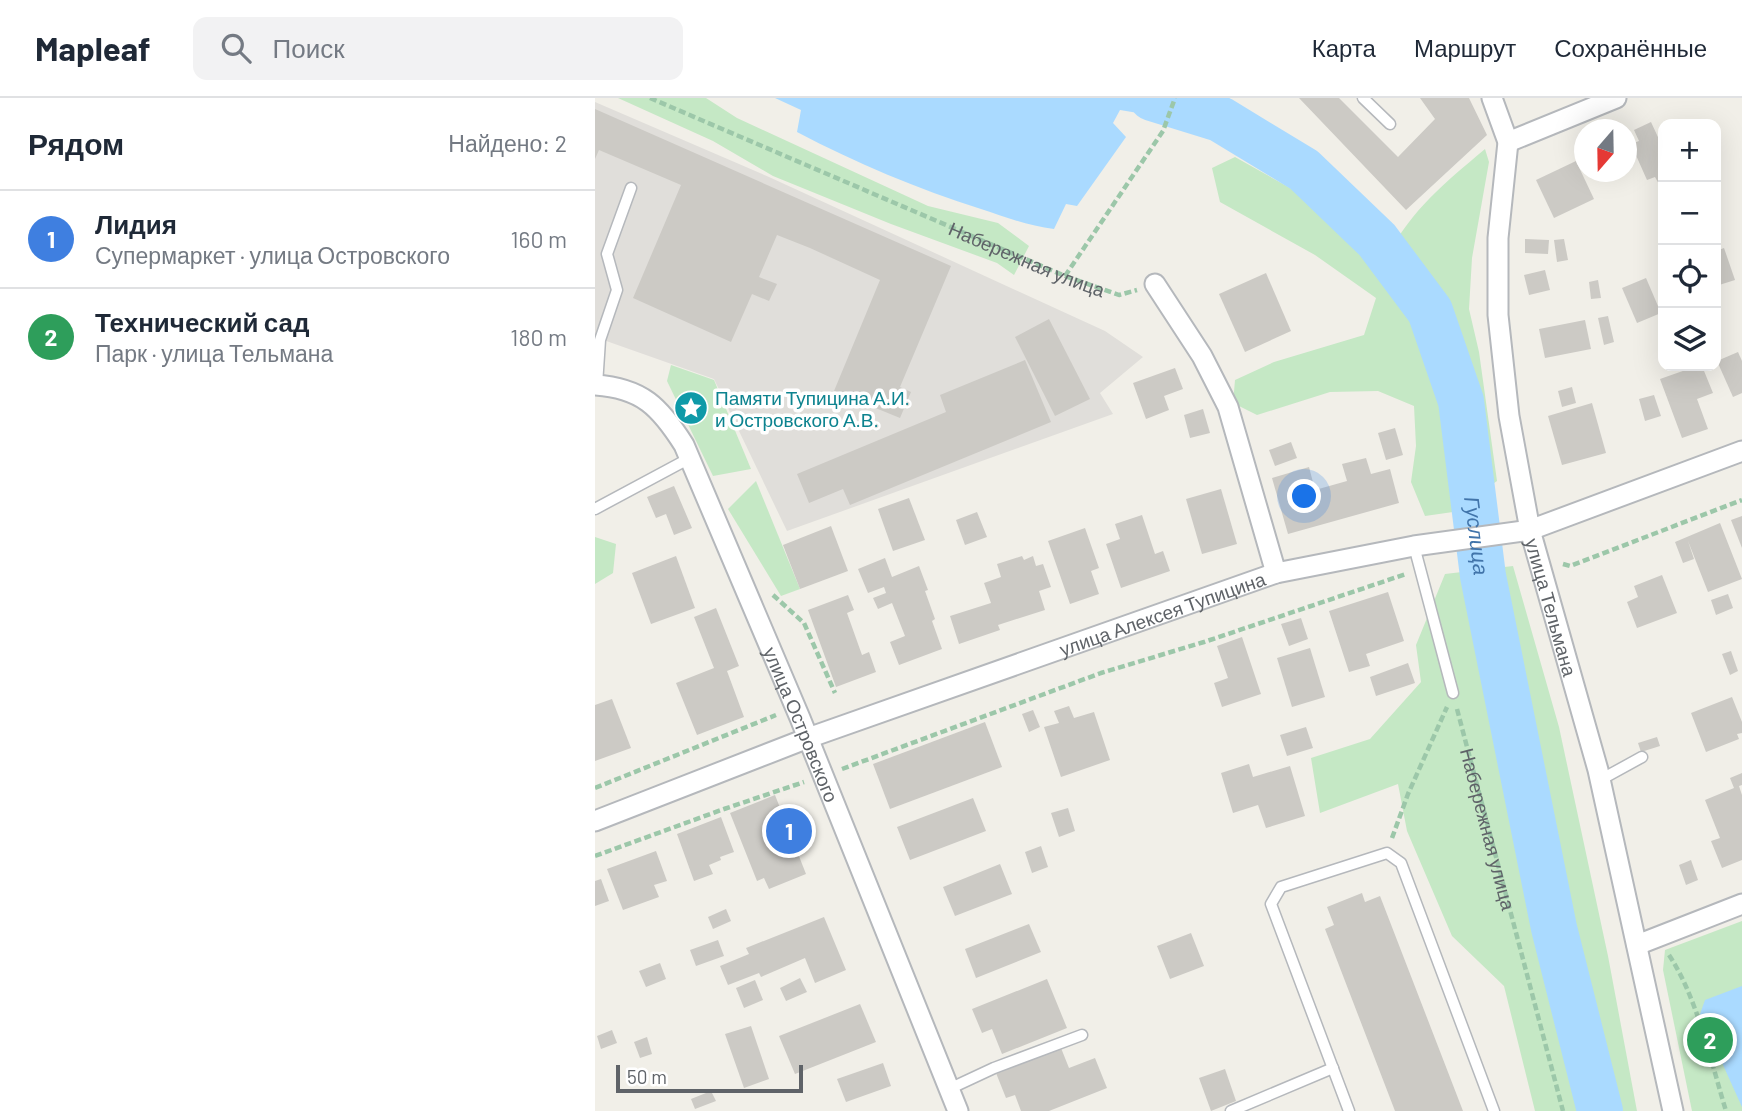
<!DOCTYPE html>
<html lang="ru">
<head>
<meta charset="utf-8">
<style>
	body { margin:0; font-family:Barlow,sans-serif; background:#f2f2f3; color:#1f2937 }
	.controls { position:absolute; right:21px; top:21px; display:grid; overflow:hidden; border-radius:14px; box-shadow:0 7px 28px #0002 }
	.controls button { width:63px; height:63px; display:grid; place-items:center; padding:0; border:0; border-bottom:2px solid #e0e1e3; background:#fff; color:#1f2937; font:35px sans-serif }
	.compass { position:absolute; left:979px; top:21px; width:63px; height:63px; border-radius:50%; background:#fff; box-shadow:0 7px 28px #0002; rotate:200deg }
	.scale { position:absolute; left:21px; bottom:18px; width:187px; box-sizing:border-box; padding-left:7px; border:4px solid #5f6368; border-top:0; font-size:19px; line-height:24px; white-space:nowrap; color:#5f6368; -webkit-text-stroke:5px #fff; paint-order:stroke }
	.you { position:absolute; left:710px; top:399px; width:24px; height:24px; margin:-18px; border:5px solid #fff; border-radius:50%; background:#1a73e8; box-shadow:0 0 0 10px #1a73e833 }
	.badge { display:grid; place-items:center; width:46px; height:46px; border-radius:50%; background:#1a73e8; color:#fff; font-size:23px; font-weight:700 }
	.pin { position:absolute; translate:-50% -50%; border:4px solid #fff; box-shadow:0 2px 7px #0006 }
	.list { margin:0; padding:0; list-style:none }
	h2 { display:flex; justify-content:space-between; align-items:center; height:91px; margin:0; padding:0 28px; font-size:30px }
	h2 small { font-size:23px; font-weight:400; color:#747a83 }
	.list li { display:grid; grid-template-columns:46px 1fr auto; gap:21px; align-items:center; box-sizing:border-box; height:98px; padding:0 28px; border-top:2px solid #e0e1e3 }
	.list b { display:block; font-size:26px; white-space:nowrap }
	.list p { margin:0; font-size:23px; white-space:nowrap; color:#747a83 }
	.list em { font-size:23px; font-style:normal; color:#747a83 }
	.icon { flex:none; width:38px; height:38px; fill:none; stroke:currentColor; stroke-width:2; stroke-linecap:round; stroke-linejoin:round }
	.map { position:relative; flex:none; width:1147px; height:1013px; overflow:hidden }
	header { display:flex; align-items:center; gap:42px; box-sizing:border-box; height:98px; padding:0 35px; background:#fff; border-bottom:2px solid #e0e1e3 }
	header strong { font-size:33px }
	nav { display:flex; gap:38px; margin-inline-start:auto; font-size:24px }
	.search { width:490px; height:63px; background:#f2f2f3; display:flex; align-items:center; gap:18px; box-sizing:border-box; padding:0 24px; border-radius:14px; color:#747a83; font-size:26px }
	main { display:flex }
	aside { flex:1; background:#fff }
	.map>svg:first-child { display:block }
	.industrial { fill:#e0deda }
	.green { fill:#c5e8c5 }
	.water { fill:#aadaff }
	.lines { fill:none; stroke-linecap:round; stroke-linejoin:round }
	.river { stroke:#aadaff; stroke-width:46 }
	.building { fill:#cccac5 }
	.lane-casing { stroke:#b5b8bc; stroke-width:13 }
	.street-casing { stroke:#b5b8bc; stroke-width:23 }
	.path { stroke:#9cc7a9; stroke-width:4.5; stroke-dasharray:7 3.5; stroke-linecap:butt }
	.lane { stroke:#fff; stroke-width:10 }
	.street { stroke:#fff; stroke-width:19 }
	.labels { text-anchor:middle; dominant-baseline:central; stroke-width:7; stroke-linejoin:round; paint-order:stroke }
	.street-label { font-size:19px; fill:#5f6368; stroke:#fff }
	.culture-label { font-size:19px; fill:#0d838f; stroke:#fff; text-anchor:start }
	.water-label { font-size:21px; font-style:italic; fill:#4174aa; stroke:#fff }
</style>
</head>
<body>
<header>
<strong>Mapleaf</strong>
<div class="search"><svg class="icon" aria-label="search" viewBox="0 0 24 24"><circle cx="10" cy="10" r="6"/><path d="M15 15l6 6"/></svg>Поиск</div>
<nav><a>Карта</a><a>Маршрут</a><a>Сохранённые</a></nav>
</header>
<main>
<aside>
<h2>Рядом<small>Найдено: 2</small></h2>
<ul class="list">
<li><span class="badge" style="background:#3f7fe0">1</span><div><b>Лидия</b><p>Супермаркет · улица Островского</p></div><em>160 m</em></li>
<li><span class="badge" style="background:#2e9e5b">2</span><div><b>Технический сад</b><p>Парк · улица Тельмана</p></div><em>180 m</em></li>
</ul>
</aside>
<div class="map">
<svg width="1147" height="1013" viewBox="0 0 1147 1013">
	<rect width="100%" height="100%" fill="#f1efe8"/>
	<path class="industrial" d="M0,4L174,79L510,233L548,259L505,295L518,316L192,433L119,281L0,239Z"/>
	<g class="green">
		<path d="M23,0H111L142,20L333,108L403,125L434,148L419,177L402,165L296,126L178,78L118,43Z"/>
		<path d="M890,51L894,64L877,160L874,211L884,254L902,383L858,414L830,418L816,384L821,348L819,308L783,293L735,294L662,317L638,305L640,282L679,264L769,237L781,200L720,157L625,104L617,70L640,59L722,105L787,167C815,113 845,89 890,51Z"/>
		<path d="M76,267L119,282L156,371L118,378L72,283Z"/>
		<path d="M161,383L205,491L186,498L133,411Z"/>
		<path d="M0,439L21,446L18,475L0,486Z"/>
		<path d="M918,468L964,629L1013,858L1042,1013H940L909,888L857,838L812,733L803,686L725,715L716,660L775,641L826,584L821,547L850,476Z"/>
		<path d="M1147,823V1013H1097L1068,872L1070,852Z"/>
	</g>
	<g class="water">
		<path d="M180,0H550L543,15L525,12L518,25L531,39L482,108L471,106L459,131C434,128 410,119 386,111C323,91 261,65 202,34L206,12Z"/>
		<path d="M1147,888V1009L1105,916L1110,902Z"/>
	</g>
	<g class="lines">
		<path class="river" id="s1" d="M557,0L625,21L709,72L782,142L835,213L866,303L888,478L959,830L1005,1013"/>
	</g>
	<g class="building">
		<path d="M704,0H744L803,59L840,21L825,0H874L892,37L811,112Z"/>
		<path d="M0,11L356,168L305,289L316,294L305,320L239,293L285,182L215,150L182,137L164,179L182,186L174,203L157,196L136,244L38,200L86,87L4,52L0,61Z"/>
		<path d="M1056,24L1068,50V86L1065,88L1060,79L1052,82L1036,46L1044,43L1039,32Z"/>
		<path d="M981,63L999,101L959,120L941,82Z"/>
		<path d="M930,141L954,142L953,156L930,155Z"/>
		<path d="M969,141L973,162L962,164L959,142Z"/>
		<path d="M1129,150L1140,182L1121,188V153Z"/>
		<path d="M950,172L955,192L934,197L929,177Z"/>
		<path d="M671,175L696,233L650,254L624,196Z"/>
		<path d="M1051,180L1066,215L1042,225L1027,190Z"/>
		<path d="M1003,182L1006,200L996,201L994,184Z"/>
		<path d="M1013,218L1019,244L1009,247L1003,220Z"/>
		<path d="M454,221L495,301L460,318L420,239Z"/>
		<path d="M990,222L996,251L950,260L944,231Z"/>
		<path d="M1143,254L1147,263V295L1138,299L1122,263Z"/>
		<path d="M430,262L456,324L255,407L248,391L214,405L202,376L351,314L345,297Z"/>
		<path d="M1102,268H1107L1118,295L1102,301L1113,331L1087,340L1065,281Z"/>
		<path d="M580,270L588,291L569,298L574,312L551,321L538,285Z"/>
		<path d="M977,289L981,305L967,309L963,293Z"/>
		<path d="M1059,297L1066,318L1050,323L1044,301Z"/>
		<path d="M997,305L1011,355L967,367L953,318Z"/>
		<path d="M608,311L615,335L595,340L589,317Z"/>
		<path d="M800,330L808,357L791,362L783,335Z"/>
		<path d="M696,344L702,360L680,368L674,352Z"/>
		<path d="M771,360L776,376L795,371L804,405L693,436L677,380L714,369L720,392L752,383L747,366Z"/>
		<path d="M79,388L97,430L79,437L71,416L61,420L52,399Z"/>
		<path d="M626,391L642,446L607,456L591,401Z"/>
		<path d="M314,400L330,442L298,453L283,411Z"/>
		<path d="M382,414L392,439L370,447L361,422Z"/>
		<path d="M547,417L560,456L568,453L575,473L526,490L511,446L525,441L520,426Z"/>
		<path d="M1147,418V450L1136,422Z"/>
		<path d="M1125,425L1147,481L1113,494L1093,443L1099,461L1088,465L1080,444Z"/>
		<path d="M236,428L253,473L205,491L188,447Z"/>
		<path d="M490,430L504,470L496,473L504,496L475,506L453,443Z"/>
		<path d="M81,458L100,510L56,526L37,475Z"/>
		<path d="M427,458L429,462L438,458L441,468L448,466L456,489L444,493L450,512L403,527L405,532L364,546L355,518L396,505L389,485L406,479L402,466Z"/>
		<path d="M290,460L297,479L324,468L333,492L330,493L340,521L337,523L347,551L304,567L295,544L310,538L297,505L283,511L278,500L291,495L289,489L273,495L263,471Z"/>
		<path d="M1067,477L1082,515L1042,530L1032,504L1043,499L1039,488Z"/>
		<path d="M793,494L809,543L771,556L775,568L754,574L734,513Z"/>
		<path d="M1133,496L1138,510L1121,517L1116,502Z"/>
		<path d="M253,497L259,512L252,515L267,557L274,554L281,574L241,589L213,512Z"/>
		<path d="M121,510L144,568L132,573L149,619L102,637L81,585L119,570L99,519Z"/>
		<path d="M706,520L713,541L694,548L686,526Z"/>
		<path d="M647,539L666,596L627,609L619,585L633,580L622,548Z"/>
		<path d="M715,550L730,599L697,609L682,560Z"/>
		<path d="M1136,553L1143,573L1135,577L1127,556Z"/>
		<path d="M813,565L820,585L781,598L775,579Z"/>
		<path d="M1137,599L1147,624V635L1142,636L1144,641L1111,654L1096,615Z"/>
		<path d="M17,601L36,650L0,663V607Z"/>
		<path d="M474,608L479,620L499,614L515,662L466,679L449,629L464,625L459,613Z"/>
		<path d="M438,612L445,629L434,634L427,616Z"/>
		<path d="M390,624L407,669L295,711L278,666Z"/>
		<path d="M711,629L718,650L692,658L685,637Z"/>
		<path d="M1062,639L1065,648L1046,654L1043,645Z"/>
		<path d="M654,666L658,679L695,668L710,718L671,730L663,707L638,715L626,675Z"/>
		<path d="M1147,675V687L1144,688L1147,697V762L1127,770L1116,743L1125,740L1110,702L1139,690L1135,680Z"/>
		<path d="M180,697L211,776L174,791L169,780L162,783L135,715Z"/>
		<path d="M378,700L391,733L315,762L302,729Z"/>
		<path d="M473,710L480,733L464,739L456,715Z"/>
		<path d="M126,719L139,754L125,759L126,762L114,767L118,776L99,783L82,736Z"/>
		<path d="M446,748L453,769L437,775L430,754Z"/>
		<path d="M61,753L72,783L59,787L64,799L28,812L12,771Z"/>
		<path d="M1096,762L1103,782L1091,787L1084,767Z"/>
		<path d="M405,766L417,796L360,818L348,789Z"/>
		<path d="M6,781L14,803L0,808V783Z"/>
		<path d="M767,795L770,804L785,798L868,1013H800L730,831L739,827L732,809Z"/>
		<path d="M131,811L136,823L118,831L113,819Z"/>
		<path d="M229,819L251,872L220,885L210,860L166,879L164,875L133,887L125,868L154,856L151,850Z"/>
		<path d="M434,826L446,854L381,880L370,851Z"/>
		<path d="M596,835L609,868L575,881L562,848Z"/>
		<path d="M123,842L129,858L101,868L95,852Z"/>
		<path d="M65,865L71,881L51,889L44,873Z"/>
		<path d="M205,880L212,894L191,903L185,890Z"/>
		<path d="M452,881L472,930L407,956L397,931L387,935L377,911Z"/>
		<path d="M160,882L168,902L149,910L141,890Z"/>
		<path d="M265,906L281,944L200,976L184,938Z"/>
		<path d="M156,928L174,981L149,990L130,936Z"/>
		<path d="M17,932L22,945L6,951L2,938Z"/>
		<path d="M52,939L57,956L45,960L39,944Z"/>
		<path d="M466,950L474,970L500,960L512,990L454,1013H426L420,997L411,1000L401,975Z"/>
		<path d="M288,965L296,988L251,1004L242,981Z"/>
		<path d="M630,971L641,1003L616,1013L604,980Z"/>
		<path d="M116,993L121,1003L100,1011L96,1001Z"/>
	</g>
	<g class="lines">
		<g class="lane-casing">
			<g id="lane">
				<path d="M768,0L795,26"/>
				<path d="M2,287L5,242L22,192L12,156L36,90"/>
				<path d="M0,411L95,360"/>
				<path d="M819,448L858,595"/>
				<path d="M1005,682L1047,659"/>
				<path d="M354,991L399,970L487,937"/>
				<path d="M636,1013L738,970"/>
				<path d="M754,1013L676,806L686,789L792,755L806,765L899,1013"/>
			</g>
		</g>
		<g class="street-casing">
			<g id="street">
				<path id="s4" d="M897,0L913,44L903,140V217L914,318L935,432L1003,672L1078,1013"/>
				<path d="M913,44L1021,0"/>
				<path d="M560,186L607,258L633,309L681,475"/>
				<path id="s5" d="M0,287C47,290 65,309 89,347L205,620L363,1013"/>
				<path id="s6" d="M0,723L213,640L681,475L819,448L935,432L1147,353"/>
				<path d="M1042,847L1147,806"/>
			</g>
		</g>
		<g class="path">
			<path id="s2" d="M55,0L470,178L524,197L542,192"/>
			<path d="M470,178L568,33L580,0"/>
			<path d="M968,466L975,468L1147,402"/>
			<path d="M178,497L209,525L240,595"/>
			<path id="s3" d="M862,611L968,1013"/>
			<path d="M247,671L506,575L609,544L811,476"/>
			<path d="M0,690L181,617"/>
			<path d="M797,740L813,696L852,609"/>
			<path d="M0,758L129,711L209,684"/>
			<path d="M1074,857C1102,899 1116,964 1131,1013"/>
		</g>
		<use href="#lane" class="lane"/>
		<use href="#street" class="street"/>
	</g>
	<defs>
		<g id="sight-disc" transform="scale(1.75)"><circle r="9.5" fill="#0f9aa8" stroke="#fff"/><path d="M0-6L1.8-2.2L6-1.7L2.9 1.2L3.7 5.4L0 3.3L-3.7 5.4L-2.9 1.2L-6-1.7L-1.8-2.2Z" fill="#fff"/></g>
	</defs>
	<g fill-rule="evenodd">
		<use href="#sight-disc" x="96" y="310"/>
	</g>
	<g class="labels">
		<g class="street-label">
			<text stroke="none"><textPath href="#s2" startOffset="410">Набережная улица</textPath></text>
			<text stroke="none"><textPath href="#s4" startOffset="518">улица Тельмана</textPath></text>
			<text stroke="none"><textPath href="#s6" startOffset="604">улица Алексея Тупицина</textPath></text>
			<text stroke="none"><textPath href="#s5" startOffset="416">улица Островского</textPath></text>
			<text stroke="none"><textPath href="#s3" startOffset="124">Набережная улица</textPath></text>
		</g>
		<g class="culture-label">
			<text x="120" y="299">Памяти Тупицина А.И.<tspan x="120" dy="22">и Островского А.В.</tspan></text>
		</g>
		<g class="water-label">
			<text stroke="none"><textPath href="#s1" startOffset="590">Гуслица</textPath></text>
		</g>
	</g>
</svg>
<div class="controls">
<button>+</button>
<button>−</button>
<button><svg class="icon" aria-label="locate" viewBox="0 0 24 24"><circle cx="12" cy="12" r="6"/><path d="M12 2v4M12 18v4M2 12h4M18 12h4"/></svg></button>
<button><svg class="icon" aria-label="layers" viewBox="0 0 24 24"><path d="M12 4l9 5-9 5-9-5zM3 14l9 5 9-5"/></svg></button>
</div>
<svg class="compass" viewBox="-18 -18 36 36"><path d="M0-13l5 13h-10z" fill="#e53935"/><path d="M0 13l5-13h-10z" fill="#747a83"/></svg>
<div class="scale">50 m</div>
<div class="you"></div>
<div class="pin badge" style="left:194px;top:733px;background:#3f7fe0">1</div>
<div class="pin badge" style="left:1115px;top:942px;background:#2e9e5b">2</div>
</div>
</main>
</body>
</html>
